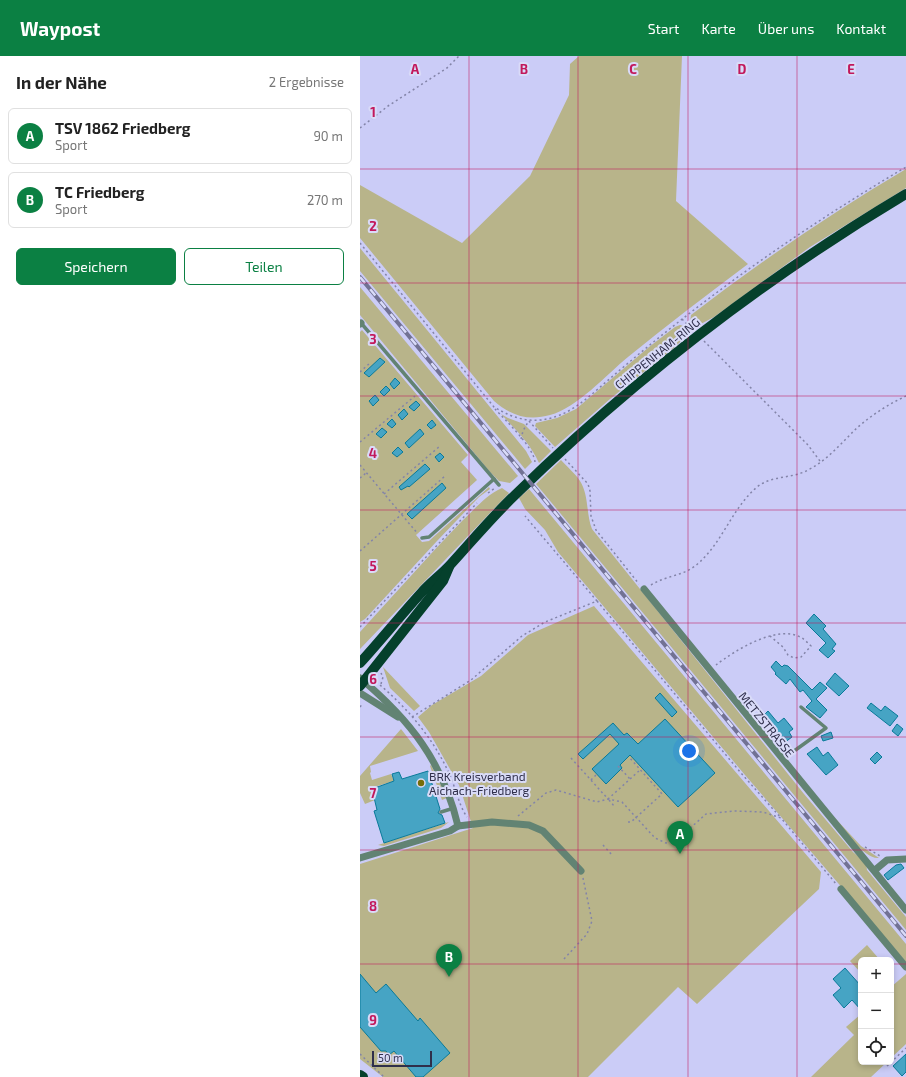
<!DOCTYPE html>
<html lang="de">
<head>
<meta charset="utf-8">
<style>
	body { margin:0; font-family:"Exo 2",sans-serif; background:#f6f6f6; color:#222 }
	.controls { position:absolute; right:12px; bottom:12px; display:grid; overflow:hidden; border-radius:6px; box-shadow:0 2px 6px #0003 }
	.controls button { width:36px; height:36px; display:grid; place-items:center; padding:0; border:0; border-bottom:1px solid #e0e0e0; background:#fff; color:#222; font:20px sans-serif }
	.scale { position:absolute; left:12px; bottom:10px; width:60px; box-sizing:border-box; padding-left:4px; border:2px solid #2f2f4b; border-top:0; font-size:11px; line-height:14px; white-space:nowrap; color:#2f2f4b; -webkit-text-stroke:3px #d9dbf8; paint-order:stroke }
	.you { position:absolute; left:329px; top:695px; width:14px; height:14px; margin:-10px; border:3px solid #fff; border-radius:50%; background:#1a73e8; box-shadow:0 0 0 6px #1a73e833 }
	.badge { display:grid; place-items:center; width:26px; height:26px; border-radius:50%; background:#0b8043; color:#fff; font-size:13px; font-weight:700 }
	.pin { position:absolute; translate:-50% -33px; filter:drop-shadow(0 1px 2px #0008) }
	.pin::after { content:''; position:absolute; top:21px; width:14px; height:12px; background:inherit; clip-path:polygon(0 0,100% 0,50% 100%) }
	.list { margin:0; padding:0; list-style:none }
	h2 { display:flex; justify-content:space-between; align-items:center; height:52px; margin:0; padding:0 16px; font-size:17px }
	h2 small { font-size:13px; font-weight:400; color:#767676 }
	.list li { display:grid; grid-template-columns:26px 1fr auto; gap:12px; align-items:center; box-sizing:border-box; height:56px; margin:0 8px 8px; padding:0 8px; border:1px solid #e0e0e0; border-radius:6px }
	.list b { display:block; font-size:15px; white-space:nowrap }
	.list p { margin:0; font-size:13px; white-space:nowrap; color:#767676 }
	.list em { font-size:13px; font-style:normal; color:#767676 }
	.actions { display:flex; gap:8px; padding:12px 16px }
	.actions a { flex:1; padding:9px 0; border:1px solid #0b8043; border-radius:6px; text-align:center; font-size:14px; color:#0b8043 }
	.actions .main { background:#0b8043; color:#fff }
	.icon { flex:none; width:22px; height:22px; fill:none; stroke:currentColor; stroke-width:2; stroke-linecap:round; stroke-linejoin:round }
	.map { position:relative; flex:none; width:546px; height:1021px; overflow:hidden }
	header { display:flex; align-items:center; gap:24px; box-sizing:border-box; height:56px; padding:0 20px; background:#0b8043; color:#fff }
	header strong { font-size:19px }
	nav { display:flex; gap:22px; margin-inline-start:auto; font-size:14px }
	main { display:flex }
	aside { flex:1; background:#fff }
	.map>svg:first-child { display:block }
	.green { fill:#b8b48a }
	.building { fill:#46a4c4; stroke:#097a99 }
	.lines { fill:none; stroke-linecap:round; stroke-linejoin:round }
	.path { stroke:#8384a8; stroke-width:1.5; stroke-dasharray:2 3; stroke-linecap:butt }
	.lane { stroke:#628373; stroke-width:3.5 }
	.street { stroke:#628373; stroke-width:7 }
	.primary { stroke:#05402c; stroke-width:10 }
	.rail-casing { stroke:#727294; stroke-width:4 }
	.rail { stroke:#d9dbf8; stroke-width:2.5; stroke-dasharray:8; stroke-linecap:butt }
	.grid { fill:none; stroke:#c2185b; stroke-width:1; stroke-opacity:0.55 }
	.poi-dot { fill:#766d09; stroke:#d9dbf8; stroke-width:1.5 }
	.labels { text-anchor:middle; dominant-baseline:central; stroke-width:4; stroke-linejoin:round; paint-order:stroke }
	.street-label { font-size:12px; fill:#2f2f4b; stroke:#d9dbf8 }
	.poi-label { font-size:12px; fill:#2f2f4b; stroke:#d9dbf8; text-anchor:start }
	.grid-label { font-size:13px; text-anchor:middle; font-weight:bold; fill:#c2185b; stroke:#d9dbf8; stroke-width:4; stroke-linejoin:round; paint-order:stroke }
</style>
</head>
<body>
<header>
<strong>Waypost</strong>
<nav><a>Start</a><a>Karte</a><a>Über uns</a><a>Kontakt</a></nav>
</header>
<main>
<aside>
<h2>In der Nähe<small>2 Ergebnisse</small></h2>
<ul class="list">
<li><span class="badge">A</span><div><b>TSV 1862 Friedberg</b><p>Sport</p></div><em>90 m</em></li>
<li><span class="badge">B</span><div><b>TC Friedberg</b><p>Sport</p></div><em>270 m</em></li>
</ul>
<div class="actions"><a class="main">Speichern</a><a>Teilen</a></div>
</aside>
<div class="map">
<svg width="546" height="1021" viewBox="0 0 546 1021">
	<rect width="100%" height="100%" fill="#cbccf7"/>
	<g class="green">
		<path d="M219,0H322L316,145L388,208C348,238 307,269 268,301C246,319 217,352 190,359C169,365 151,360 134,345L0,182V129L102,187L170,120L209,39L210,8Z"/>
		<path d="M546,113V132L450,191L354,261L337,270H333L330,267L331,259C400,206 471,157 546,113Z"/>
		<path d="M0,192L166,395L172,406L165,413L0,215Z"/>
		<path d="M0,231L158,420L150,427L139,425L130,416L0,259Z"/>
		<path d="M320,269L324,270L327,274V279L315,291L250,343L195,391L175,370L176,367L197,362L216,353L289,291L315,271Z"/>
		<path d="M2,274L108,399L101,406L117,424L56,479L62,486L69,485L129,431L130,433L119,441L77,485L5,563L0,566V276Z"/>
		<path d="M141,358L148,362L164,368L191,395L179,407C171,388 155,373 141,358Z"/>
		<path d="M201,404C207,411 215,417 220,425C229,439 226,458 232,473L444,738L493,796L506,807L507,814L546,861V874L176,428Z"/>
		<path d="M142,432L149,437L0,593V576C34,539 67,501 102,465C114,454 126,439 142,432Z"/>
		<path d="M169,433L546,888V906L385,719L198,496L185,474L165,453L159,442Z"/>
		<path d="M234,550L461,816L459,833L337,948L318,931L228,1021H23L0,1003V808L113,772L99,729L69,676L58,661L72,649L121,620L168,579Z"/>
		<path d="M23,611L60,650L54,655L30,632Z"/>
		<path d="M41,673L58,695L10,710L11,716L10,717L12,724L31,718L34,725L11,732L15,744L5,748L0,737V720Z"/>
		<path d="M71,709L87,742L82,744L70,710Z"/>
		<path d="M475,762L501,790L519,802C505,804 483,773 475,762Z"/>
		<path d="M89,766L81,772L24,790L18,789Z"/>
		<path d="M507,889L520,904H501V917L490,905Z"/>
		<path d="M546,918V988L531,1002V931Z"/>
		<path d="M501,958V1006H527L511,1021H451L494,979L486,971Z"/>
	</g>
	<g class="building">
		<path d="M20,302L25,306L9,321L4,317Z"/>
		<path d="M35,322L40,327L34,333L30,328Z"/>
		<path d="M26,330L30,334L24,340L20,336Z"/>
		<path d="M15,339L19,344L13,350L9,345Z"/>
		<path d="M56,345L60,349L54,355L49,351Z"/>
		<path d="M44,353L48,358L42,364L38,359Z"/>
		<path d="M32,363L36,368L32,372L27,368Z"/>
		<path d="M72,364L76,369L71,373L67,369Z"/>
		<path d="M22,372L27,376L21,382L16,378Z"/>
		<path d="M60,373L64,378L49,392L45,387Z"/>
		<path d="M38,391L43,396L37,401L32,397Z"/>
		<path d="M80,397L84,401L79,406L75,401Z"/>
		<path d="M65,408L70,413L49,431L48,430L41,434L39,431Z"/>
		<path d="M82,427L86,432L52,463L47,458Z"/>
		<path d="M454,558L466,570L463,573L476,588L472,593L475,595L468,602L459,594L466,587L446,567Z"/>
		<path d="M416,605L422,611L424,609L428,610L452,634L460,626L467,632L456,643L467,654L460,662L446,651L452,645L443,634L440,636L430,623L426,628L415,618L416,617L411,611Z"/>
		<path d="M475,617L489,630L479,640L466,628Z"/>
		<path d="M300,637L317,656L312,661L295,642Z"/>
		<path d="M511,647L521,655L525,650L538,660L530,670L507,652Z"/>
		<path d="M408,655L418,667L424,662L433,673L429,676L432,681L424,687L403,660Z"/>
		<path d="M305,663L355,717L318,751L270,699L260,709L262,712L246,728L232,713L259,688L250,678L223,703L218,698L253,667L264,679L267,677L278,688Z"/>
		<path d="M537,668L543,673L538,680L532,675Z"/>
		<path d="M471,676L473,682L463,685L461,680Z"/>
		<path d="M457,691L463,700L468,696L478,709L466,719L447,698Z"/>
		<path d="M517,696L522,701L515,708L510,703Z"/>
		<path d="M68,715L80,753L78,757L82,759L85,767L24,787L14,755L17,754L12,733L34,725L32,718L39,716L42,723Z"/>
		<path d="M541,808L544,812L528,824L524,819L536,809Z"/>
		<path d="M485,912L501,930V954L492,944L484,952L473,939L481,932L473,923Z"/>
		<path d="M0,918L16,937L26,928L58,965L60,962L90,997L63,1021H56L34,995L29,999L26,995H21L0,971Z"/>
		<path d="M546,998V1016L542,1020L533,1010Z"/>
	</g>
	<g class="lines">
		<g class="path">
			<path d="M0,72L28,50L87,12L99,0"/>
			<path d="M0,187L134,351C156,364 175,369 200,359C220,351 236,334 253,320C275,301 298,282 321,264C392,208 468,157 546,111"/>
			<path d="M322,263L332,273"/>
			<path d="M344,285L448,389L460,405"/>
			<path d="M0,316L10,307"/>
			<path d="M135,353C145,364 175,392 175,407"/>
			<path d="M169,365L193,392"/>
			<path d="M161,383L163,375L168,366"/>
			<path d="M0,386L55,340"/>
			<path d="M205,403L228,428L230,435L231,460L236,474L279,528"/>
			<path d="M0,409L58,478"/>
			<path d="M0,422L6,417"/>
			<path d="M128,437L135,432"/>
			<path d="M24,438L80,390"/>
			<path d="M0,495L85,420"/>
			<path d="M291,529C305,520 322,520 335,510C362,489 371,453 397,431C412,419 432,423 448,414C468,404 482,386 498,371C513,358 529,348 546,340"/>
			<path d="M237,545L381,717L421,762"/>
			<path d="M0,571L117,447"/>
			<path d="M356,609C374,595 418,567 442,582C445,584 448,587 451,590L441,601L434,602L428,599L423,591L410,580"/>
			<path d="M21,628L23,621L21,617"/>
			<path d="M20,629C48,653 71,680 87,713C95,728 98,748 107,761"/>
			<path d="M0,651L3,647"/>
			<path d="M52,661L111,624L162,580L185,566L237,545L165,460"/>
			<path d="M211,702L248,743L280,714"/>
			<path d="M258,710L270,723"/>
			<path d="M231,724L237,718"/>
			<path d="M249,744L254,750"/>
			<path d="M158,760L186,737L196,734L237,746L248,743L262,746L295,782L306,787L318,783L346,758L374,755L403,756L421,762L477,829"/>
			<path d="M268,766H271L302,738L269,701"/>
			<path d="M243,789L253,800"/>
			<path d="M505,791L520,800"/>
			<path d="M204,903L227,878L232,865L223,822"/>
			<path d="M0,998L24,1021"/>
			<path d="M527,1010L546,992"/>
		</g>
		<g class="lane">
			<path d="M1,267L139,429"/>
			<path d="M62,482L69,481L134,423"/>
			<path d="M423,703L466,672L441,651"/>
			<path d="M81,756L94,752"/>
		</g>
		<g class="street">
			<path d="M0,268L1,267"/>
			<path d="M284,533L546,854"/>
			<path d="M0,622C50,664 83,706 98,770L132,766L169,769L183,775L221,815"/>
			<path d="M0,637L38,661"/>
			<path d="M0,802L90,775L98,770"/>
			<path d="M515,814L527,804L546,803"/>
			<path d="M481,833L546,911"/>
		</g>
		<g class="primary">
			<path d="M0,607C21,584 41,559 62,536C71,526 82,518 91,508C112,485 132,461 155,439C273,324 405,222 546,138"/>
			<path d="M0,630L83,525L89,511"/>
			<path d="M0,1019L3,1021"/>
		</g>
		<g class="rail-casing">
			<path id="rail" d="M0,221L546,880"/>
		</g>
		<use href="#rail" class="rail"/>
	</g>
	<path class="grid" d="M109,0V1021M218,0V1021M328,0V1021M437,0V1021M0,113H546M0,227H546M0,340H546M0,454H546M0,567H546M0,681H546M0,794H546M0,908H501M531,908H546"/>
	<circle class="poi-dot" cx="61" cy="727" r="4"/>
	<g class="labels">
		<g class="street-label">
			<text transform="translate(297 297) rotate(-39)">CHIPPENHAM-RING</text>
			<text transform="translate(407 668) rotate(51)">METZSTRASSE</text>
		</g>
		<g class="poi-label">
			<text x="69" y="720">BRK Kreisverband<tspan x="69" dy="14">Aichach-Friedberg</tspan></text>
		</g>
	</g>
	<g class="grid-label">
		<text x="55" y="18">A</text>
		<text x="164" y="18">B</text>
		<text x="273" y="18">C</text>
		<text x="382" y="18">D</text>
		<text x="491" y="18">E</text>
		<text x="13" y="61">1</text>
		<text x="13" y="175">2</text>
		<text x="13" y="288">3</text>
		<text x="13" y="402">4</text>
		<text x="13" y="515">5</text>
		<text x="13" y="628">6</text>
		<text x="13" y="742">7</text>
		<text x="13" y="855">8</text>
		<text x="13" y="969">9</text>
	</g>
</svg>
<div class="controls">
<button>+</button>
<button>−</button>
<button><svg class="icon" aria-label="locate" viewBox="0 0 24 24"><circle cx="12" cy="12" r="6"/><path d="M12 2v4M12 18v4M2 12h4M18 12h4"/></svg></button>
</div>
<div class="scale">50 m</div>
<div class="you"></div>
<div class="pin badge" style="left:320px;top:798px">A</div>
<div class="pin badge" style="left:89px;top:921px">B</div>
</div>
</main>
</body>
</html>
